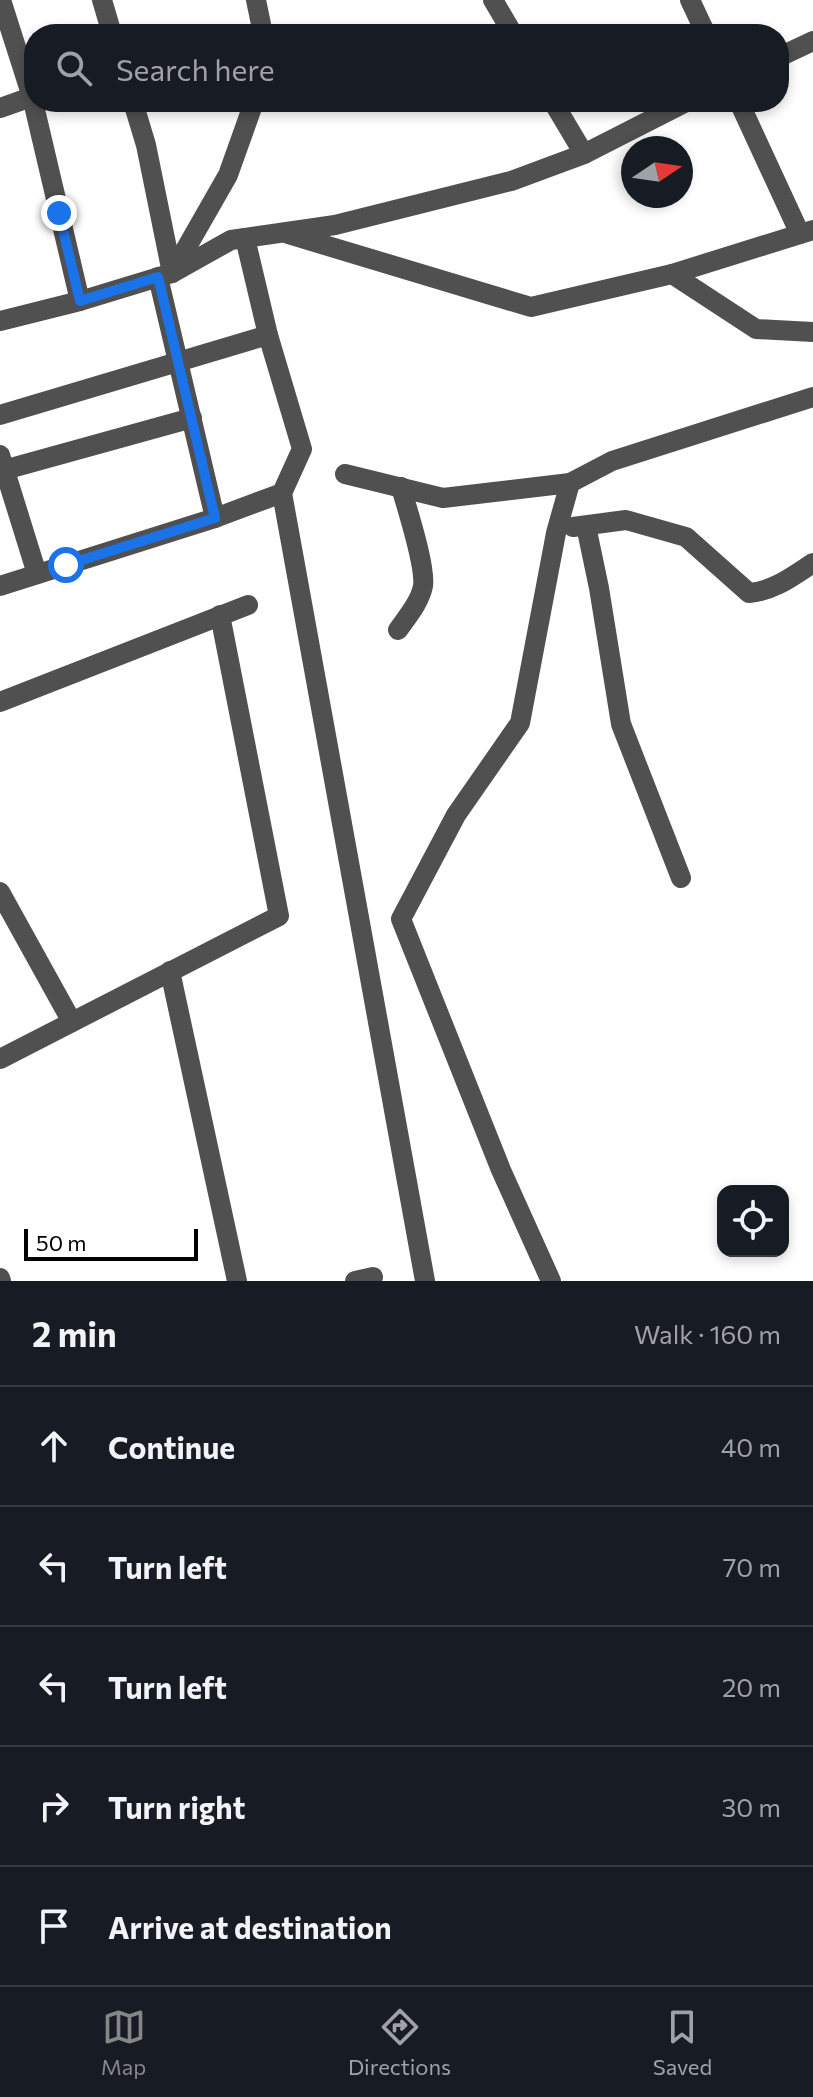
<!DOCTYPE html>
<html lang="en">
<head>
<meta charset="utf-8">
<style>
	body { margin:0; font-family:Commissioner,sans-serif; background:#242831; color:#f1f3f6 }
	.controls { position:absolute; right:24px; bottom:24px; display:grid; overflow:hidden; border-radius:16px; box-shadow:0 4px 12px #0003 }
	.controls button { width:72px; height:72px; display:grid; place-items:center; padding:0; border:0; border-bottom:2px solid #363941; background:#171b24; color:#f1f3f6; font:40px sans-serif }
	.compass { position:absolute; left:621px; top:136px; width:72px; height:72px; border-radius:50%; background:#171b24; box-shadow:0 4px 12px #0003; rotate:77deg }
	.scale { position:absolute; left:24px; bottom:20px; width:174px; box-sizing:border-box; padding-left:8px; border:4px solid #000; border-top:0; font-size:22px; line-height:28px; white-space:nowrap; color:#000; -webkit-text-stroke:6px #fff; paint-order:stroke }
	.stop { position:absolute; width:24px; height:24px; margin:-18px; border:6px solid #1a73e8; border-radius:50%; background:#fff }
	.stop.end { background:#1a73e8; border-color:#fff; box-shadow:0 2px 8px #0008 }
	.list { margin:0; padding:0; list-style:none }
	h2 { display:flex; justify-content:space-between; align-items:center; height:104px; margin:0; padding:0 32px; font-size:34px }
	h2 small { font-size:26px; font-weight:400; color:#9ea1a6 }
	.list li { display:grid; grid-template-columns:52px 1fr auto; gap:24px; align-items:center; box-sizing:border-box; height:120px; padding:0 32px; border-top:2px solid #363941 }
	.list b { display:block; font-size:30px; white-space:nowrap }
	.list em { font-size:26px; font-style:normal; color:#9ea1a6 }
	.icon { flex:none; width:44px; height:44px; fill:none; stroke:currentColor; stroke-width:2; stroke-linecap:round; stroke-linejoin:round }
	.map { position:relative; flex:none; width:813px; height:1281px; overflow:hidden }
	.search { position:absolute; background:#171b24; box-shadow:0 4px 12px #0003; left:24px; right:24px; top:24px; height:88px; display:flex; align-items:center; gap:20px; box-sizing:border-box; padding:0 28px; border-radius:32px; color:#9ea1a6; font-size:30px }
	.sheet { height:704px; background:#171b24 }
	nav { display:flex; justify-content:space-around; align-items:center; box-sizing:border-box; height:112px; border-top:2px solid #363941; background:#171b24; font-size:22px; color:#9ea1a6 }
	nav a { display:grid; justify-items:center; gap:4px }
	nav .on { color:#858687 }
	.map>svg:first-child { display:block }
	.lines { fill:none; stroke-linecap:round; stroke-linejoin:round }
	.minor { stroke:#505050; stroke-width:20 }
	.route { stroke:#1a73e8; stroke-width:10 }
</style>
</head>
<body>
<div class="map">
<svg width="813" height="1281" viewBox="0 0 813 1281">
	<rect width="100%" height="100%" fill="#fff"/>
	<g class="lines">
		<g class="minor">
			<path d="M1,0L32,97L80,301"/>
			<path d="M102,0L112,34"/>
			<path d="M256,0L263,34"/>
			<path d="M493,0L513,34"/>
			<path d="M690,0L706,34"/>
			<path d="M779,57L813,41"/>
			<path d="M133,102L146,145L172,273L228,175L254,102"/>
			<path d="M553,102L584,154"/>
			<path d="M739,102L800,234"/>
			<path d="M0,108L34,96"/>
			<path d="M288,234L531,307L672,274L756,329L813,332"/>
			<path d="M672,274L813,230"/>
			<path d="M0,321L80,301L172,273L231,240L335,225L511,181L584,154L686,102"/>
			<path d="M0,415L268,335"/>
			<path d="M0,455L37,574"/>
			<path d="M4,470L192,418"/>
			<path d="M345,474L443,498L570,483"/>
			<path d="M282,493L425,1281"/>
			<path d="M215,518L282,493L302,449L268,335L245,238"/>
			<path d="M586,526L599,588L621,724L681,878"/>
			<path d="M573,527L626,520L686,537L749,593C774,591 793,576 813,563"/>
			<path d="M0,586L215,518L158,277"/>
			<path d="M398,630C407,617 420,602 423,586C426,566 407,509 401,487"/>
			<path d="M0,702L248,605"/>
			<path d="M0,892L72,1022"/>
			<path d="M170,971L237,1281"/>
			<path d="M0,1059L279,916L220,615"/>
			<path d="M0,1278L1,1281"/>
			<path d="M355,1281L373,1277"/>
			<path d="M551,1281L501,1170L401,919L456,815L520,723L556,533L570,483L612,461L813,397"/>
		</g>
	</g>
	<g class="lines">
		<path class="route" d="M59,213L80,301L158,277L215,518L66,565"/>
	</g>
</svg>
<div class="controls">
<button><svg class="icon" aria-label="locate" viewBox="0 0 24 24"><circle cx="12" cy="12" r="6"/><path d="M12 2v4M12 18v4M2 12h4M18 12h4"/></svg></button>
</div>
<svg class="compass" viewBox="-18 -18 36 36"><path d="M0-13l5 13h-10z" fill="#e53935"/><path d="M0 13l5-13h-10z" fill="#9ea1a6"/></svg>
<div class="scale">50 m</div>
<div class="stop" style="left:66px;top:565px"></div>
<div class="stop end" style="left:59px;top:213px"></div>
<div class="search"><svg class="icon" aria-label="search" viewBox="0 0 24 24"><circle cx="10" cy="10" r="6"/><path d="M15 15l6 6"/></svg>Search here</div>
</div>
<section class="sheet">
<h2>2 min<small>Walk · 160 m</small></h2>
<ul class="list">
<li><svg class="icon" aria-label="ahead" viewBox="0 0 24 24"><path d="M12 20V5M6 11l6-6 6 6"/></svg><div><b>Continue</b></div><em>40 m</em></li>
<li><svg class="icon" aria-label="left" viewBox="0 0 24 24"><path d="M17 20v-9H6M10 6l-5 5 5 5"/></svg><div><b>Turn left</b></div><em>70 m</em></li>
<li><svg class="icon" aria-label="left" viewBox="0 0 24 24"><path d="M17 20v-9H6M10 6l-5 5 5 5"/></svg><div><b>Turn left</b></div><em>20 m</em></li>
<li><svg class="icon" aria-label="right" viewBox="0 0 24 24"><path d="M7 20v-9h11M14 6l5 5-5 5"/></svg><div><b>Turn right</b></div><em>30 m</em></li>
<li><svg class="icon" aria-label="arrive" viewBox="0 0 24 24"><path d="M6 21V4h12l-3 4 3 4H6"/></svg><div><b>Arrive at destination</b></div></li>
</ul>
</section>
<nav>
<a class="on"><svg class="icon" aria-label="map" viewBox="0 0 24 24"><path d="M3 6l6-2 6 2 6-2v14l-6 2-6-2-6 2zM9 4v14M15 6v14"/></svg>Map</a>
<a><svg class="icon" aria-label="directions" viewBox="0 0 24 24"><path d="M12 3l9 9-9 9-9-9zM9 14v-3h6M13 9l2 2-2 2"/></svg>Directions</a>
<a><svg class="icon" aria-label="saved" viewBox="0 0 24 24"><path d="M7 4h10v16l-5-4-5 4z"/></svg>Saved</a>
</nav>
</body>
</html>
